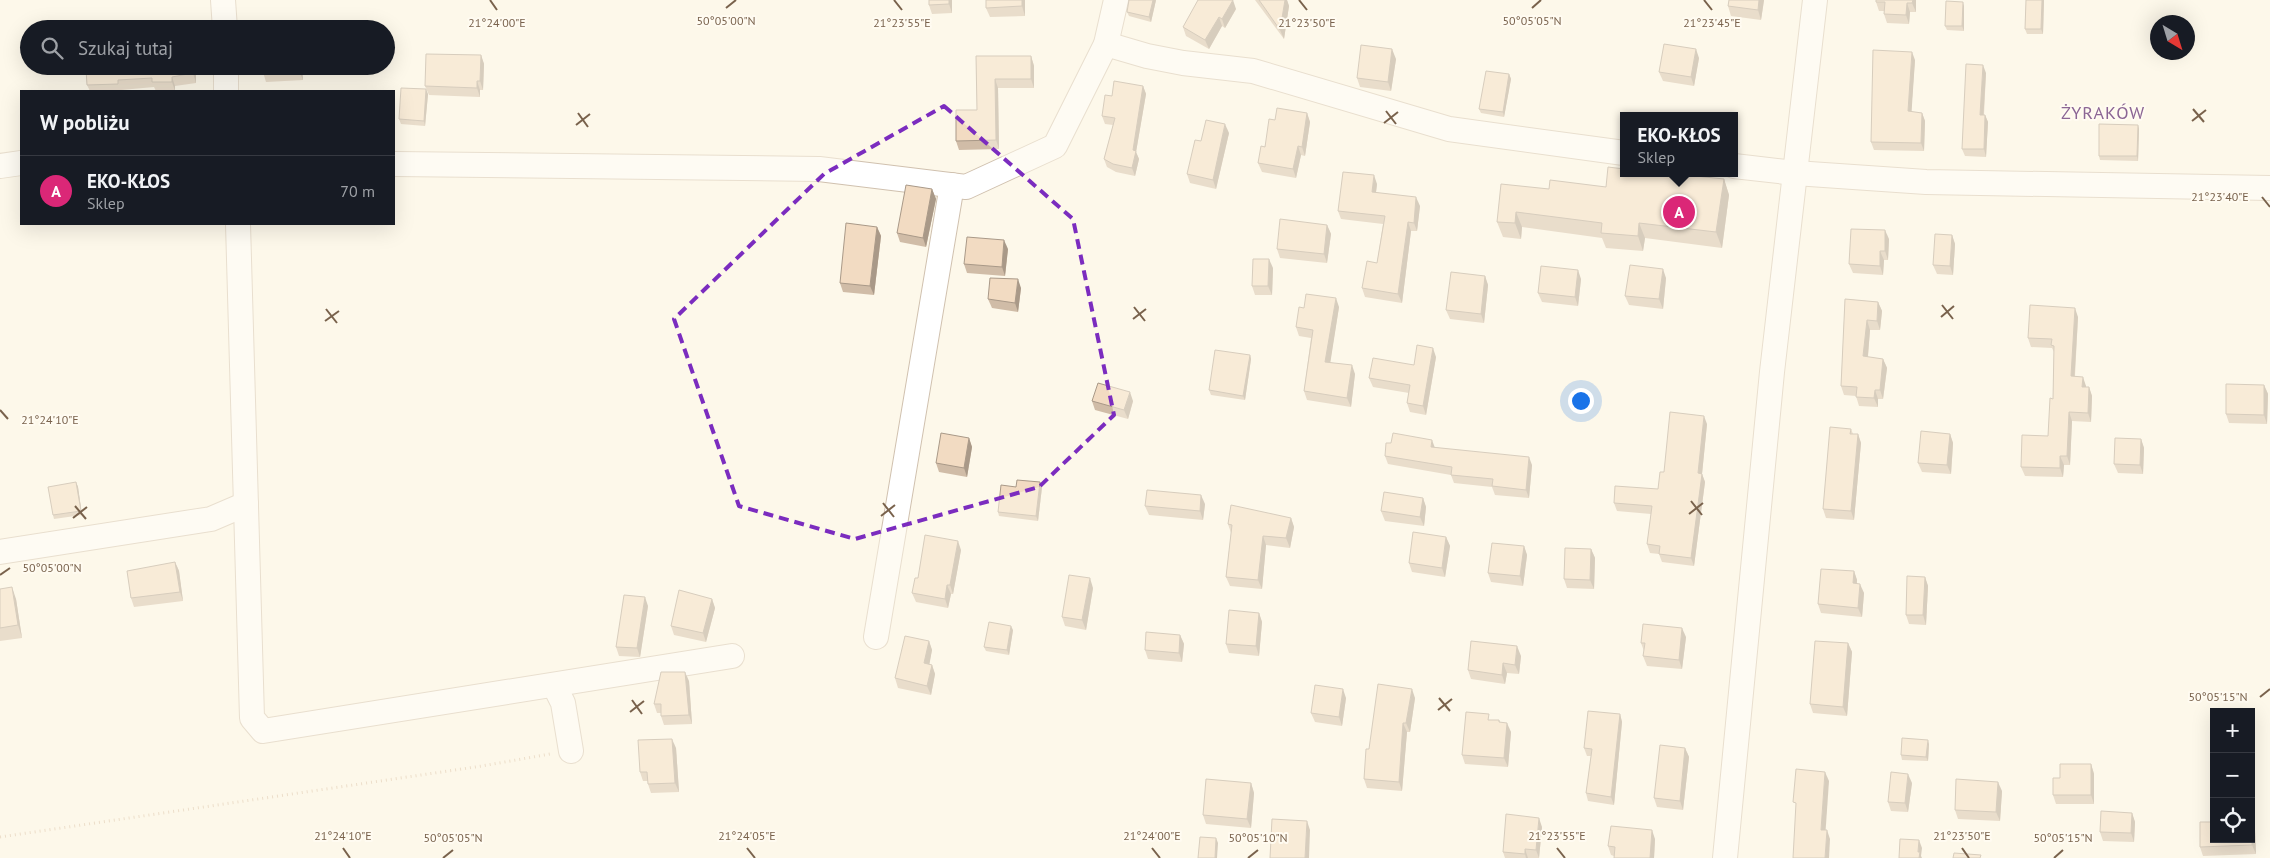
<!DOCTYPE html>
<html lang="pl">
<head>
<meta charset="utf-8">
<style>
	body { margin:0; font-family:"PT Sans",sans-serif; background:#242831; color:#f1f3f6 }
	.controls { position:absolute; right:15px; bottom:15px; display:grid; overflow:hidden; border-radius:0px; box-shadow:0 5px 20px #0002 }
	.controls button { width:45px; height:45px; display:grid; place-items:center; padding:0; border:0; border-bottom:1px solid #363941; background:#171b24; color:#f1f3f6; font:25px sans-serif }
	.compass { position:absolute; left:2150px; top:15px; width:45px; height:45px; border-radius:50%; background:#171b24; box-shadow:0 5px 20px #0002; rotate:142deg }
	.you { position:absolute; left:1580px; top:400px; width:18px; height:18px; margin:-12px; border:4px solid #fff; border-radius:50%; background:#1a73e8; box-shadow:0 0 0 8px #1a73e833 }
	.badge { display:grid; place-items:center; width:32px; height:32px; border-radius:50%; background:#db2777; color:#fff; font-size:16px; font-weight:700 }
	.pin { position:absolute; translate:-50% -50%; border:2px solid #fff; box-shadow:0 1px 5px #0006 }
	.popup { position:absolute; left:1620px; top:112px; width:118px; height:65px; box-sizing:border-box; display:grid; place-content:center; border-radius:0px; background:#171b24; filter:drop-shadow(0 1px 4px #0005); font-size:16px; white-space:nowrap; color:#9ea1a6 }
	.popup b { font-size:19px; color:#f1f3f6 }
	.popup::after { content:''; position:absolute; left:50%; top:100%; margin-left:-10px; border:10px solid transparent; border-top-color:#171b24 }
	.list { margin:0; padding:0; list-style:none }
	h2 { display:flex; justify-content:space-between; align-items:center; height:65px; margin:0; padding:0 20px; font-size:21px }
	h2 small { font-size:16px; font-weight:400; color:#9ea1a6 }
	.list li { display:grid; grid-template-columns:32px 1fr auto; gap:15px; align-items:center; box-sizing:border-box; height:70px; padding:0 20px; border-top:1px solid #363941 }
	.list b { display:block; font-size:19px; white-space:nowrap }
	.list p { margin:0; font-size:16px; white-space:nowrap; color:#9ea1a6 }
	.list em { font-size:16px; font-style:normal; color:#9ea1a6 }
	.icon { flex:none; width:28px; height:28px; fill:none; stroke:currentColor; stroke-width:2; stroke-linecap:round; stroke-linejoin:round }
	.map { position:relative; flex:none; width:2270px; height:858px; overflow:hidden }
	.search { position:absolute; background:#171b24; box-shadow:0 5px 20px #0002; left:20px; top:20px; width:375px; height:55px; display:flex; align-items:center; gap:12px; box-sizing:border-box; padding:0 18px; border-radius:28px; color:#9ea1a6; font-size:19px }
	.panel { position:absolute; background:#171b24; box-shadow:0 5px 20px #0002; left:20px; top:90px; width:375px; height:135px; border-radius:0px }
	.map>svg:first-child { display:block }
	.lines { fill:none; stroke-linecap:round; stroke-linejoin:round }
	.minor-casing { stroke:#d0c1af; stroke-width:26 }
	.path { stroke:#d8bfa4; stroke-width:3; stroke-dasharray:1 4; stroke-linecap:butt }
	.minor { stroke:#fff; stroke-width:24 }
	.wall { fill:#d0bca7 }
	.shaded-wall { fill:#a99988 }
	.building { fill:#f2dbc2; stroke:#a99988 }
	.marked { fill:none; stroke:#7b2cbf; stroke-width:4; stroke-dasharray:10 6; stroke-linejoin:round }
	.ticks { fill:none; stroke:#79624c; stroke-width:2 }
	.labels { text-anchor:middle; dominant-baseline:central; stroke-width:4; stroke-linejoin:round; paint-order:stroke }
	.quarter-label { font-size:18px; letter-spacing:1px; fill:#8b6594; stroke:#fffbf1 }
	.ticks-label { font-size:12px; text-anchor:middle; fill:#79624c; stroke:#fffbf1; stroke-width:4; stroke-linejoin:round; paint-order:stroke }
</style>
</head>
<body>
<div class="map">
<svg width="2270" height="858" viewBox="0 0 2270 858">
	<rect width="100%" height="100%" fill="#fdf8ea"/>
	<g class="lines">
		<g class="minor-casing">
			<g id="minor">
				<path d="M223,0L225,29"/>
				<path d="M1106,44L1147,56L1183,63L1253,71L1449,129L1624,153"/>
				<path d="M226,66V91"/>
				<path d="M394,164L819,169L966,187L1055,146L1106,44L1116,0"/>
				<path d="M0,166L21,163"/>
				<path d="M1734,166L1795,173L1926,182L2270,188"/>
				<path d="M238,224L252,718L263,731L732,656"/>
				<path d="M0,552L211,519L246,504"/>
				<path d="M876,637L952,185"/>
				<path d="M554,685L563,703L571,751"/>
				<path d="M1725,858L1772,372L1815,0"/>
			</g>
		</g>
		<path class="path" d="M0,837L482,766L550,754"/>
		<use href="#minor" class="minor"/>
	</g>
	<g class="wall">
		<path d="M952,0V13L932,14L929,5Z"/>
		<path d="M1025,0V16L990,17L986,8Z"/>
		<path d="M1156,0L1151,22L1129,16L1127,12Z"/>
		<path d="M1255,0H1287L1289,6L1284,39Z"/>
		<path d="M1729,0H1764L1761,20L1731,16L1728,6Z"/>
		<path d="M1916,0V12H1910L1909,24L1887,23L1884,14V11H1879L1876,2Z"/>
		<path d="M2026,0H2044L2043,34H2027L2025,29Z"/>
		<path d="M1964,6V31L1947,30L1945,26Z"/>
		<path d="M1236,9L1225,28L1222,26L1209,49L1186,36L1183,27Z"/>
		<path d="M481,55L484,64L483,90H480V97L429,95L425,86Z"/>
		<path d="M976,56H1031L1034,66V88H998L999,149L959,150L956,141L977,110Z"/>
		<path d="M1699,58L1694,86L1663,81L1659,72Z"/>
		<path d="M1396,59L1391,91L1360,87L1357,78Z"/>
		<path d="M1915,60L1911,112L1922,113L1925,121L1924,151L1874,150L1871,142Z"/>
		<path d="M82,66H196V83L175,86V91H156L154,87L121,90V91H90L87,85L86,75L84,72Z"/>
		<path d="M302,66L303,80L266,82L263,72Z"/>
		<path d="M1986,73L1984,115H1985L1988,122L1986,157L1965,156L1962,149Z"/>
		<path d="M1509,74L1511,79L1504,117L1481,113L1479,109Z"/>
		<path d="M1143,86L1146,94L1136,152L1139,159L1135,176L1116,172L1107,167L1104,159L1113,125L1105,124L1102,116L1112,96Z"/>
		<path d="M428,94L425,126L401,124L399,119Z"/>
		<path d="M1307,113L1310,122L1305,156L1301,155L1296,178L1262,172L1258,163L1275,120Z"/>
		<path d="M2138,125L2139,129L2138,161L2100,160L2099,156Z"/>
		<path d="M1229,133L1216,189L1190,183L1187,174L1201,141Z"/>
		<path d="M1724,179L1729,195L1722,248L1645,238L1643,251L1606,248L1602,238L1522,227L1521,239L1503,237L1497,222L1549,189L1606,187Z"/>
		<path d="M1377,184L1376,192L1420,206L1417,231H1411L1402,303L1365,297L1362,288L1377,263L1383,224L1341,219L1338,211Z"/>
		<path d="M932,189L936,199L926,247L900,242L897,233Z"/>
		<path d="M1327,225L1331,234L1327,263L1280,258L1277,249Z"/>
		<path d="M877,227L881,236L874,295L843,292L840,283Z"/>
		<path d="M1952,235L1955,244L1953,275L1937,274L1933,265Z"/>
		<path d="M1889,239L1888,260H1884L1883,275L1853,273L1849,264Z"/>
		<path d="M1008,249L1005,276L967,273L964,264Z"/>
		<path d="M1273,268L1272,295H1255L1252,286Z"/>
		<path d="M1485,276L1488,285L1484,323L1450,319L1446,310Z"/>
		<path d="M1666,278L1663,309L1629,305L1625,296Z"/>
		<path d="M1581,279L1578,306L1542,302L1538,293Z"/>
		<path d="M1021,288L1018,312L992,308L988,299Z"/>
		<path d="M1845,299L1878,302L1882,311L1880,330H1870L1868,357L1883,359L1887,368L1883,399H1878V407L1859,406L1856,396L1844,395L1841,386Z"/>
		<path d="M1339,307L1330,362L1355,374L1351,407L1307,400L1304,391L1311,338L1299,336L1296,327L1304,308Z"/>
		<path d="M2078,317L2075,376L2086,386V387H2089L2092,396L2091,422L2072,421L2070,465H2064L2063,477L2025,476L2021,467L2048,436L2053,399L2054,352L2052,348L2031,347L2028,338Z"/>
		<path d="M1250,355L1251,359L1245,400L1211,395L1209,390Z"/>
		<path d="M1436,357L1426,415L1410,412L1407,403L1409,393L1373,387L1369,378L1414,365Z"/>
		<path d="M2264,385L2268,394L2267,424L2229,423L2226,414Z"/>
		<path d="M1092,401H1133L1128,419L1095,410Z"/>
		<path d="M1707,424L1702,474L1705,482L1694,566L1662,562L1659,554L1650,553L1647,544L1651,514L1617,511L1614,503L1658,489L1664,472Z"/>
		<path d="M1851,429L1853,434H1858L1861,443L1854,520L1826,518L1823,509Z"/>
		<path d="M1950,434L1953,443L1951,474L1922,472L1918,463Z"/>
		<path d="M969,438L972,447L967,477L939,472L936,463Z"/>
		<path d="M2141,439L2144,448L2143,474L2118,473L2114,464Z"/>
		<path d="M1435,447L1532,465L1529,498L1495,495L1492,487L1454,483L1451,475L1388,464L1385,456Z"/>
		<path d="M76,482L78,487L82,515L54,519L53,515Z"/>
		<path d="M1040,482L1042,487L1038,521L999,516L998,512L1016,487Z"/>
		<path d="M1423,498L1426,507L1424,526L1385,521L1381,511Z"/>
		<path d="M1205,504L1203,520L1149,515L1145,506Z"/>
		<path d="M1291,518L1294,527L1290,548L1266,545L1262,589L1230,586L1226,577L1231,533L1228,524Z"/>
		<path d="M1446,537L1450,546L1445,577L1412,572L1409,563Z"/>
		<path d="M1524,546L1527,555L1523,586L1491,582L1488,573Z"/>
		<path d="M1591,549L1595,558L1594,589L1567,588L1564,579Z"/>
		<path d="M961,550L953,594H951L948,608L916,602L912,593L918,578Z"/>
		<path d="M175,562L179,571L183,601L134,607L131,598Z"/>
		<path d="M1854,571L1857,580V584L1864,593L1862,617L1821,613L1818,604Z"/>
		<path d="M1925,577L1928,586L1926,625L1909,624L1906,615Z"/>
		<path d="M1093,588L1086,630L1065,626L1062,617Z"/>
		<path d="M0,589L16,599L22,638L0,641Z"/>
		<path d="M712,599L715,608L706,642L674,635L671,626Z"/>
		<path d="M648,606L640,657L619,656L616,647Z"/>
		<path d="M1259,613L1262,622L1259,656L1229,653L1226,644Z"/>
		<path d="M1013,630L1009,655L986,651L984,647Z"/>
		<path d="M1180,635L1184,644L1182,662L1148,659L1145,650Z"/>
		<path d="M1686,637L1682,669L1647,666L1643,656L1644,651L1641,643Z"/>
		<path d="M929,641L932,650L929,664L932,665L935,674L931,695L898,688L895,678Z"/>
		<path d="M1848,643L1852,652L1847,716L1813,713L1810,704Z"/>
		<path d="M1521,656L1519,674L1507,673L1505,684L1471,679L1468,670Z"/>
		<path d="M689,681L692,724L664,725L661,716V713H657L654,704Z"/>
		<path d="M1346,698L1342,726L1315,722L1311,713Z"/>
		<path d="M1415,698L1410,732H1407L1402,791L1367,788L1364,779L1369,749Z"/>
		<path d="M1620,714L1622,722L1614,805L1588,801L1586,793L1591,756H1587L1584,748Z"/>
		<path d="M1491,720H1499L1500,722L1511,732L1508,767L1465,764L1462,755Z"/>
		<path d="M1929,744L1928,761L1902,760L1901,755Z"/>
		<path d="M676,748L679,792L651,793L648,784V781H643L640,772Z"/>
		<path d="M1685,748L1689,757L1683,810L1657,807L1654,798Z"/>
		<path d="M2091,764L2094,774V804H2056L2053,795L2060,778Z"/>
		<path d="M1251,783L1254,793L1251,828L1206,824L1203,815Z"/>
		<path d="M1912,783L1908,812L1891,811L1888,802Z"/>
		<path d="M2002,791L2000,821L1958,819L1955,810Z"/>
		<path d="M2132,813L2135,822L2134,842L2103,841L2100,832Z"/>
		<path d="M2252,821L2255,830L2256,854L2203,856L2200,847Z"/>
		<path d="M1542,827L1539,858H1505L1503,852Z"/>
		<path d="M1655,839L1654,858H1614V856L1611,855L1608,846Z"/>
	</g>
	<g class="shaded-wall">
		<path d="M949,0H952V13L949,4Z"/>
		<path d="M1022,0H1025V16L1022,6Z"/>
		<path d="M1153,0H1156L1151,22L1149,17Z"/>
		<path d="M1233,0L1236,9L1225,28L1222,19Z"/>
		<path d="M1285,0H1287L1289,6L1284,39L1280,30Z"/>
		<path d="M1759,0H1764L1761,20L1758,10Z"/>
		<path d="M1913,0H1916V12L1912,3Z"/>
		<path d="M2042,0H2044L2043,34L2041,29Z"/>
		<path d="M1963,2L1964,6V31L1962,26Z"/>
		<path d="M1907,3L1910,12L1909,24L1906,15Z"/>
		<path d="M1219,17L1222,26L1209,49L1205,40Z"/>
		<path d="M1392,49L1396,59L1391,91L1388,82Z"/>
		<path d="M1696,49L1699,58L1694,86L1691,77Z"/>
		<path d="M1912,52L1915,60L1911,120L1908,111Z"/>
		<path d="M481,55L484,64L483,90L480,81Z"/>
		<path d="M1031,56L1034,66V88L1031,79Z"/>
		<path d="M1983,65L1986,73L1983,122L1980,115Z"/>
		<path d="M193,66H196V83L193,73Z"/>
		<path d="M299,66H302L303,80L299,71Z"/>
		<path d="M1509,74L1511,79L1504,117L1503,112Z"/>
		<path d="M172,77L175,86V91L172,82Z"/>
		<path d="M995,79L998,88L999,149L996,140Z"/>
		<path d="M477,81L480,90V97L477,88Z"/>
		<path d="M1143,86L1146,94L1136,152L1139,159L1135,176L1132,168L1133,150Z"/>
		<path d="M426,89L428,94L425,126L424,121Z"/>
		<path d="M1307,113L1310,122L1305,156L1302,147Z"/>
		<path d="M1922,113L1925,121L1924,151L1921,143Z"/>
		<path d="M1985,115L1988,122L1986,157L1984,149Z"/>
		<path d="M1225,124L1229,133L1216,189L1213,180Z"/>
		<path d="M2138,125L2139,129L2138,161L2137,156Z"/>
		<path d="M1298,146L1301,155L1296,178L1293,169Z"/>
		<path d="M1374,175L1377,184L1375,200L1372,192Z"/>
		<path d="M1724,179L1729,195L1722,248L1716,232Z"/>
		<path d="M932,189L936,199L926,247L923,238Z"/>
		<path d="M1416,197L1420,206L1417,231L1414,223Z"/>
		<path d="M1516,212L1522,227L1521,239L1515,223Z"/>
		<path d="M1408,222L1411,231L1402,303L1398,294Z"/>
		<path d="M1639,223L1645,238L1643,251L1638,236Z"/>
		<path d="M1327,225L1331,234L1327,263L1324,254Z"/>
		<path d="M877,227L881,236L874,295L870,286Z"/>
		<path d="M1885,230L1889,239L1888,260L1885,251Z"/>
		<path d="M1952,235L1955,244L1953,275L1950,266Z"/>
		<path d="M1004,240L1008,249L1005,276L1002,267Z"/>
		<path d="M1880,251L1884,260L1883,275L1880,266Z"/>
		<path d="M1269,259L1273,268L1272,295L1268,286Z"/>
		<path d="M1663,269L1666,278L1663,309L1659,299Z"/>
		<path d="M1578,270L1581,279L1578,306L1575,297Z"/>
		<path d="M1485,276L1488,285L1484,323L1481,314Z"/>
		<path d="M1018,279L1021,288L1018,312L1015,303Z"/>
		<path d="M1336,298L1339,307L1329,371L1325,362Z"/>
		<path d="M1878,302L1882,311L1880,330L1877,321Z"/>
		<path d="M2075,308L2078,317L2074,385L2071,376Z"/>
		<path d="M1867,320L1870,330L1867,366L1863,356Z"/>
		<path d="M1433,348L1436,357L1426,415L1423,406Z"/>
		<path d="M1250,355L1251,359L1245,400L1243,396Z"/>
		<path d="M1883,359L1887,368L1883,399L1880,390Z"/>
		<path d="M1352,365L1355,374L1351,407L1347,398Z"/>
		<path d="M2083,377L2086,386L2085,396L2082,387Z"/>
		<path d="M2264,385L2268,394L2267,424L2264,415Z"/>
		<path d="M2089,387L2092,396L2091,422L2088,413Z"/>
		<path d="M1875,390L1878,399V407L1874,398Z"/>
		<path d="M1130,392L1133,401L1128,419L1124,410Z"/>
		<path d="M2069,412L2072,421L2070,465L2067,456Z"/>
		<path d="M1704,416L1707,424L1702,474L1705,482L1694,566L1691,558L1698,473Z"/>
		<path d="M1858,434L1861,443L1854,520L1851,511Z"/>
		<path d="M1950,434L1953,443L1951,474L1947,465Z"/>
		<path d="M969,438L972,447L967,477L964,468Z"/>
		<path d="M2141,439L2144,448L2143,474L2140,465Z"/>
		<path d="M1432,440L1435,448L1431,447Z"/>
		<path d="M2060,456L2064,465L2063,477L2060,468Z"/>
		<path d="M1529,457L1532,465L1529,498L1526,490Z"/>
		<path d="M76,482L78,487L82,515L81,511Z"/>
		<path d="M1040,482L1042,487L1038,521L1036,516Z"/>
		<path d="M1201,495L1205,504L1203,520L1200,511Z"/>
		<path d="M1423,498L1426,507L1424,526L1420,517Z"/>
		<path d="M1291,518L1294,527L1290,548L1286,538Z"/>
		<path d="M1263,536L1266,545L1262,589L1258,580Z"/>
		<path d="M1446,537L1450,546L1445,577L1442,568Z"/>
		<path d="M958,541L961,550L953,594L950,585Z"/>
		<path d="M1524,546L1527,555L1523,586L1520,576Z"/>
		<path d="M1591,549L1595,558L1594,589L1590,580Z"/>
		<path d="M175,562L179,571L183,601L180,592Z"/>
		<path d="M1854,571L1857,580L1856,592L1853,583Z"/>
		<path d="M1925,577L1928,586L1926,625L1923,615Z"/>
		<path d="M1090,578L1093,588L1086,630L1082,620Z"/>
		<path d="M1860,584L1864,593L1862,617L1858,608Z"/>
		<path d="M947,585L951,594L948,608L945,599Z"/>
		<path d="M12,587L16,599L22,638L18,625Z"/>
		<path d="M645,597L648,606L640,657L637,648Z"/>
		<path d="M712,599L715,608L706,642L703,633Z"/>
		<path d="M1259,613L1262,622L1259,656L1256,646Z"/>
		<path d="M1011,626L1013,630L1009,655L1007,650Z"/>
		<path d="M1682,628L1686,637L1682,669L1679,660Z"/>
		<path d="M1180,635L1184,644L1182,662L1179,653Z"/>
		<path d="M929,641L932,650L928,672L924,663Z"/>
		<path d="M1848,643L1852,652L1847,716L1843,707Z"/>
		<path d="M1517,646L1521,656L1519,674L1515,665Z"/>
		<path d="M1503,663L1507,673L1505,684L1502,675Z"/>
		<path d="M932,665L935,674L931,695L927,686Z"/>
		<path d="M685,672L689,681L692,724L689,715Z"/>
		<path d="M1343,689L1346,698L1342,726L1339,717Z"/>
		<path d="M1412,689L1415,698L1410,732L1406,723Z"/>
		<path d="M1620,714L1622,722L1614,805L1611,797Z"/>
		<path d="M1403,723L1407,732L1402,791L1399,782Z"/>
		<path d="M1507,723L1511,732L1508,767L1504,758Z"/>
		<path d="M672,739L676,748L679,792L675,783Z"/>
		<path d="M1928,740L1929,744L1928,761L1926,757Z"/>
		<path d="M1685,748L1689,757L1683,810L1680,801Z"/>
		<path d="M2091,764L2094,774V804L2091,795Z"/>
		<path d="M1825,772L1829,781L1825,839L1821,830Z"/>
		<path d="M1908,774L1912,783L1908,812L1905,803Z"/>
		<path d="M1998,782L2002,791L2000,821L1996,812Z"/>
		<path d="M1251,783L1254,793L1251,828L1247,819Z"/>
		<path d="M2132,813L2135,822L2134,842L2131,833Z"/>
		<path d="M1539,818L1542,827L1539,858L1536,850Z"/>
		<path d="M1307,821L1310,830L1309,858H1305Z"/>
		<path d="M2252,821L2255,830L2256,854L2252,845Z"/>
		<path d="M1652,830L1655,839L1654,858H1650Z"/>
		<path d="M1827,830L1830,839L1829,858H1825Z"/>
		<path d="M1216,838L1218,843L1217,858H1215Z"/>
		<path d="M1919,840L1922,848L1921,856L1922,858H1919L1918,852Z"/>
		<path d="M1525,849L1528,858H1526L1525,854Z"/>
	</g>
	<g class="building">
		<path d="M929,0H949V4L929,5Z"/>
		<path d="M986,0H1022V6L986,8Z"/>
		<path d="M1129,0H1153L1149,17L1127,12Z"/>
		<path d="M1198,0H1233L1222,19L1219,17L1205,40L1183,27Z"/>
		<path d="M1259,0H1285L1280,30L1264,7Z"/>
		<path d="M1729,0H1759L1758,10L1728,6Z"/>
		<path d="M1876,0H1913L1912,3H1907L1906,15L1884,14L1885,2H1876Z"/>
		<path d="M2026,0H2042L2041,29H2025Z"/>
		<path d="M1946,1L1963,2L1962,26H1945Z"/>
		<path d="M298,25V29H276V26Z"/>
		<path d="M1664,44L1696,49L1691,77L1659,72Z"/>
		<path d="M1361,45L1392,49L1388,82L1357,78Z"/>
		<path d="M1873,50L1912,52L1908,111L1922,113L1921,143L1871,142Z"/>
		<path d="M426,54L481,55L480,81H477V88L425,86Z"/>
		<path d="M976,56H1031V79H995L996,140L956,141V110H977Z"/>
		<path d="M1966,64L1983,65L1980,115H1985L1984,149H1962Z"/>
		<path d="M84,66H193V73L172,77V82H152V78L118,80V84L87,85L86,69Z"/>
		<path d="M263,66H299V71L263,72Z"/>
		<path d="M1486,71L1509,74L1503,112L1479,109Z"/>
		<path d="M1114,81L1143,86L1133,150L1136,151L1132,168L1113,164L1104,159L1115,118L1102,116L1105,95L1112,96Z"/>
		<path d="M401,88L426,89L424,121L399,119Z"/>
		<path d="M1277,108L1307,113L1302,147L1298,146L1293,169L1258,163L1261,146L1265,147L1269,119L1275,120Z"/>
		<path d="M1206,120L1225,124L1213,180L1187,174L1195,140L1201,141Z"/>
		<path d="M2099,124L2138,125L2137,156H2099Z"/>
		<path d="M1608,167L1624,169V173H1667L1724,179L1716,232L1639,223L1638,236L1601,233L1602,223L1516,212L1515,223L1497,222L1501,184L1549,189L1550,180L1606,187Z"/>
		<path d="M1343,172L1374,175L1372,192L1416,197L1414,223L1408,222L1398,294L1362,288L1367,261L1377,263L1385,216L1338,211Z"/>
		<path d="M906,185L932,189L923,238L897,233Z"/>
		<path d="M1280,219L1327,225L1324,254L1277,249Z"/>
		<path d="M846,223L877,227L870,286L840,283Z"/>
		<path d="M1851,229L1885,230V251H1880V266L1849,264Z"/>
		<path d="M1935,234L1952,235L1950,266L1933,265Z"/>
		<path d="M967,237L1004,240L1002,267L964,264Z"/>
		<path d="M1253,259H1269L1268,286H1252Z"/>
		<path d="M1630,265L1663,269L1659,299L1625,296Z"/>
		<path d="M1541,266L1578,270L1575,297L1538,293Z"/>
		<path d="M1451,272L1485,276L1481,314L1446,310Z"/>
		<path d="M990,278L1018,279L1015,303L988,299Z"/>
		<path d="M1306,294L1336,298L1325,362L1352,365L1347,398L1304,391L1313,330L1296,327L1299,307L1304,308Z"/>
		<path d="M1845,299L1878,302L1877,321L1867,320L1863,356L1883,359L1880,390H1875L1874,398L1856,397L1857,387L1841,386Z"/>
		<path d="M2030,305L2075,308L2071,376L2083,377L2082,387H2089L2088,413L2069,412L2067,456H2060V468L2021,467L2022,435L2048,436L2050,398L2053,399L2054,346L2051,345L2052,339L2028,338Z"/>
		<path d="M1417,345L1433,348L1423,406L1407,403L1410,385L1369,378L1373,358L1414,365Z"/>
		<path d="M1215,350L1250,355L1243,396L1209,390Z"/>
		<path d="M1098,383L1130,392L1124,410L1092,401Z"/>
		<path d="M2226,384L2264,385V415L2226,414Z"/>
		<path d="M1670,412L1704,416L1698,473L1702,474L1691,558L1659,554L1660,546L1647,544L1652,506L1614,503L1615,486L1658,489L1660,472H1664Z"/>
		<path d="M1830,427L1851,429L1850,434H1858L1851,511L1823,509Z"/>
		<path d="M1921,431L1950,434L1947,465L1918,463Z"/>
		<path d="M941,433L969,438L964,468L936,463Z"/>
		<path d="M1393,433L1432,440L1431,447L1529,457L1526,490L1492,486L1493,479L1451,475L1452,467L1385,456L1386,443H1391Z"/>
		<path d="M2115,438L2141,439L2140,465L2114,464Z"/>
		<path d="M1017,480L1040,482L1036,516L998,512L1001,485L1016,487Z"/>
		<path d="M76,482L81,511L53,515L48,487Z"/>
		<path d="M1147,490L1201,495L1200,511L1145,506Z"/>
		<path d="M1384,492L1423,498L1420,517L1381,511Z"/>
		<path d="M1231,505L1291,518L1286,538L1263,536L1258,580L1226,577L1232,525L1228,524Z"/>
		<path d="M1413,532L1446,537L1442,568L1409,563Z"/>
		<path d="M925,535L958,541L950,585H947L945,599L912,593L915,578H918Z"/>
		<path d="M1492,543L1524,546L1520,576L1488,573Z"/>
		<path d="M1565,548L1591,549L1590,580L1564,579Z"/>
		<path d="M175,562L180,592L131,598L127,571Z"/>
		<path d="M1821,569L1854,571L1853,583L1860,584L1858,608L1818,604Z"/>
		<path d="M1069,575L1090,578L1082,620L1062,617Z"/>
		<path d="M1907,576L1925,577L1923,615H1906Z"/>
		<path d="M12,587L18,625L0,628V589Z"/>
		<path d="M679,590L712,599L703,633L671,626Z"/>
		<path d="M624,595L645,597L637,648L616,647Z"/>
		<path d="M1229,610L1259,613L1256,646L1226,644Z"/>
		<path d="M989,622L1011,626L1007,650L984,647Z"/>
		<path d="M1643,624L1682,628L1679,660L1643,656L1645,643H1641Z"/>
		<path d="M1146,632L1180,635L1179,653L1145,650Z"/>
		<path d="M905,636L929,641L924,663L932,665L927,686L895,678Z"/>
		<path d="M1471,641L1517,646L1515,665L1503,663L1502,675L1468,670Z"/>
		<path d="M1815,641L1848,643L1843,707L1810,704Z"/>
		<path d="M661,672H685L689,715L661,716V704H654Z"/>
		<path d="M1378,684L1412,689L1406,723H1403L1399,782L1364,779L1366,749H1369Z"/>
		<path d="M1315,685L1343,689L1339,717L1311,713Z"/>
		<path d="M1588,711L1620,714L1611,797L1586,793L1592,749L1584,748Z"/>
		<path d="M1466,712L1489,714L1488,720H1499V722L1507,723L1504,758L1462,755Z"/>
		<path d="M1902,738L1928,740L1926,757L1901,755Z"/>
		<path d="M672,739L675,783L648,784L647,772H640L638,740Z"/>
		<path d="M1660,745L1685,748L1680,801L1654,798Z"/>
		<path d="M2060,764H2091V795H2053V778H2060Z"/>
		<path d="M1796,769L1825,772L1821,830H1827L1825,858H1793L1796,803L1793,802Z"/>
		<path d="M1891,772L1908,774L1905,803L1888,802Z"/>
		<path d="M1206,779L1251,783L1247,819L1203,815Z"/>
		<path d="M1956,779L1998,782L1996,812L1955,810Z"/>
		<path d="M2101,811L2132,813L2131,833L2100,832Z"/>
		<path d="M1506,814L1539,818L1536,850L1525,849V854L1503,852Z"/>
		<path d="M1272,819L1307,821L1305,858H1270Z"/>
		<path d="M2251,821H2252V845L2200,847V822H2214V839H2251Z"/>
		<path d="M1611,826L1652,830L1650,858H1614L1615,847L1608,846Z"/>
		<path d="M1200,837L1216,838L1215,858H1198Z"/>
		<path d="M1900,839L1919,840L1918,852H1920L1919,858H1899Z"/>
		<path d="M1954,853L1981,855L1980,858H1953Z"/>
	</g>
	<path d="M0 0H2270V858H0ZM944,106L1073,219L1114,415L1039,487L855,539L739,506L674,319L824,174Z" fill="#fdf8ea" fill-opacity=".55" fill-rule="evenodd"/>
	<path class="marked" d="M944,106L1073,219L1114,415L1039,487L855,539L739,506L674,319L824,174Z"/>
	<path class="ticks" d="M490,0L497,10M894,0L902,10M1299,0L1307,10M1704,0L1712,10M726,8L736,0M1532,8L1541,0M2193,109L2204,122M1386,111L1396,124M578,113L588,127M2192,121L2206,110M1384,123L1398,112M576,125L590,114M2262,197L2270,207M1942,305L1953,319M1134,307L1145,321M326,309L337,323M1941,317L1954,306M1133,319L1146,309M325,321L339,311M0,410L8,419M1691,501L1702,515M883,503L894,517M75,506L86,519M1689,514L1703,503M881,516L895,505M73,518L87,507M0,575L10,568M2260,697L2270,689M1439,698L1450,711M632,700L642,714M1438,710L1452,699M630,712L644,701M343,848L350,858M747,848L755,858M1152,848L1160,858M1557,848L1565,858M1962,848L1969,858M443,858L453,850M1248,858L1258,850M2054,858L2063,850"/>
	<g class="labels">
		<g class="quarter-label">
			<text x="2103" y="112">ŻYRAKÓW</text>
		</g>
	</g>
	<g class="ticks-label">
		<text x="726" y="25">50°05'00"N</text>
		<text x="1532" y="25">50°05'05"N</text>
		<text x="497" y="27">21°24'00"E</text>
		<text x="902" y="27">21°23'55"E</text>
		<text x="1307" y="27">21°23'50"E</text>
		<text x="1712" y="27">21°23'45"E</text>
		<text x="2220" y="201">21°23'40"E</text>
		<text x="50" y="424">21°24'10"E</text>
		<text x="52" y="572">50°05'00"N</text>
		<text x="2218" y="701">50°05'15"N</text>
		<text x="343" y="840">21°24'10"E</text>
		<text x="747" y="840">21°24'05"E</text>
		<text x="1152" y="840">21°24'00"E</text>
		<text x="1557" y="840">21°23'55"E</text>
		<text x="1962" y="840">21°23'50"E</text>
		<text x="453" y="842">50°05'05"N</text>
		<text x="1258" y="842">50°05'10"N</text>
		<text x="2063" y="842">50°05'15"N</text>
	</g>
</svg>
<div class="controls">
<button>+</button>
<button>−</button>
<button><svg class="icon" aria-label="locate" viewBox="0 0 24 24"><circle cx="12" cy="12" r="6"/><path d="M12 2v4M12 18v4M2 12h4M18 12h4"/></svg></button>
</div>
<svg class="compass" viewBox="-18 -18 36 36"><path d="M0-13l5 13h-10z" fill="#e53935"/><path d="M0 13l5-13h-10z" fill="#9ea1a6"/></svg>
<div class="you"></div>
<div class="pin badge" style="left:1679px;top:212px">A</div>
<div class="popup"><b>EKO-KŁOS</b>Sklep</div>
<div class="search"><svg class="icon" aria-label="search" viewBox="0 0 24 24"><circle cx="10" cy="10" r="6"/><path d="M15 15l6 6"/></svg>Szukaj tutaj</div>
<section class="panel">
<h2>W pobliżu<small></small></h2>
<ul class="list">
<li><span class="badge">A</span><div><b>EKO-KŁOS</b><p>Sklep</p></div><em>70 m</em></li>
</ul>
</section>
</div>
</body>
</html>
